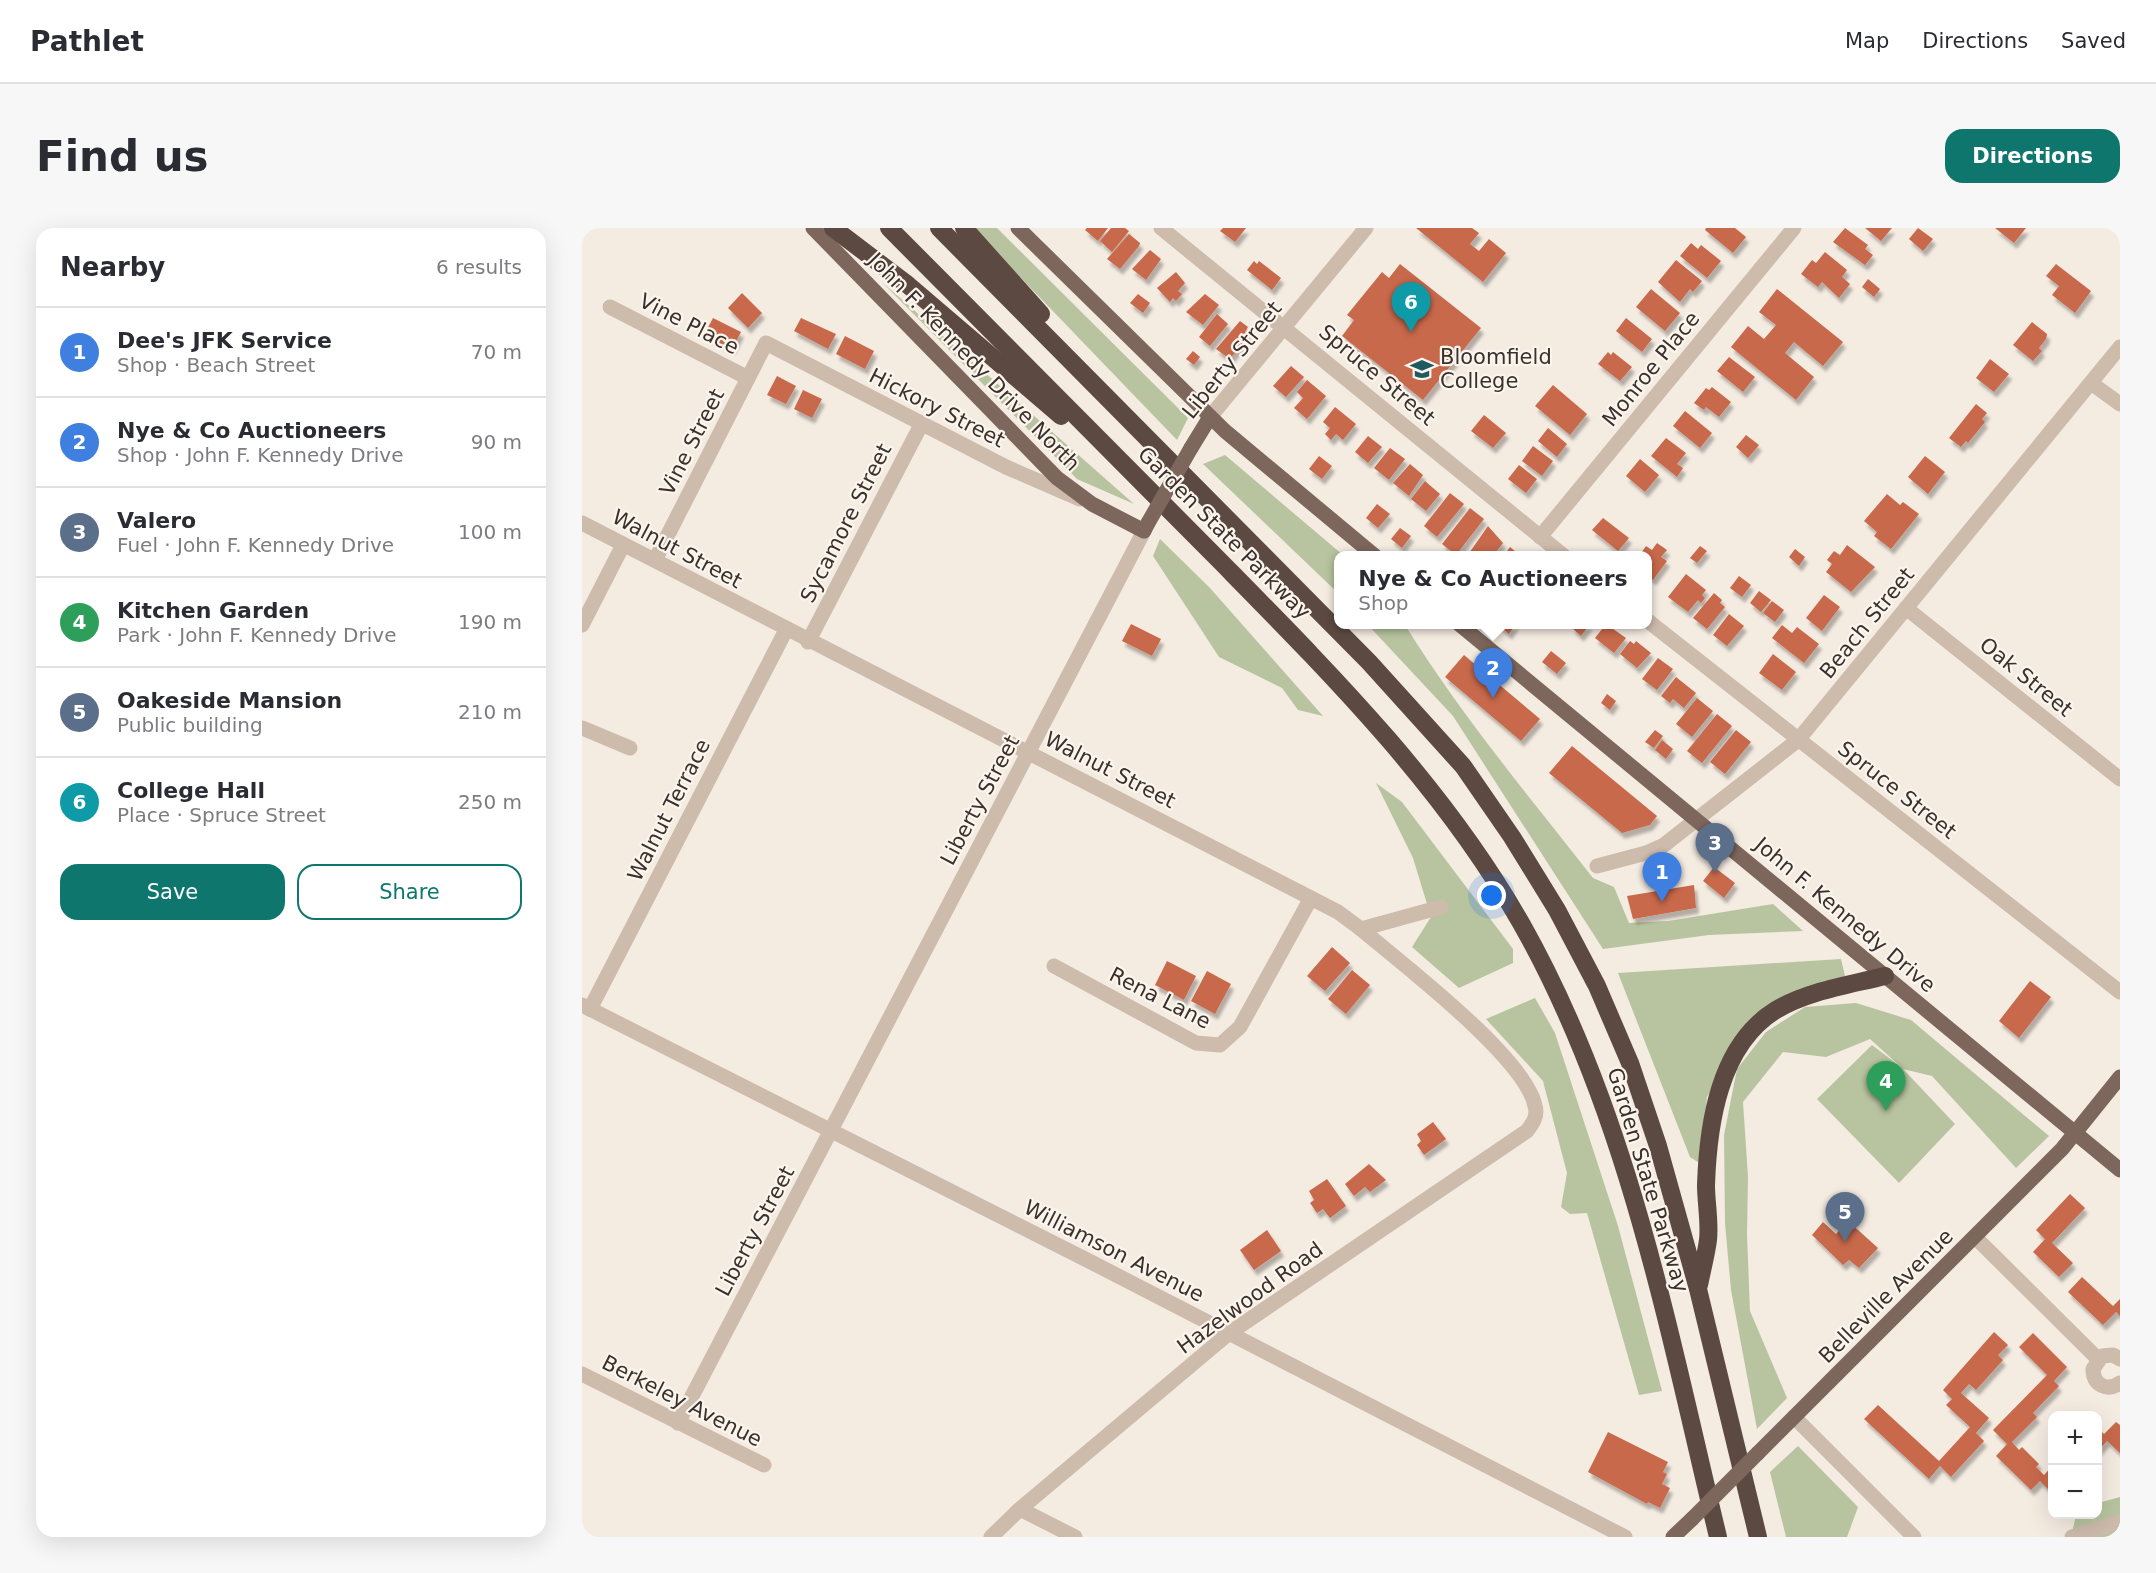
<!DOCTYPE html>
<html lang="en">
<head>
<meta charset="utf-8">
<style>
	body { margin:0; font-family:"DejaVu Sans",sans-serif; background:#f7f7f7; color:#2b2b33 }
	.controls { position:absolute; right:18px; bottom:18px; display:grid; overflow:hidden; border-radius:12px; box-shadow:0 6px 24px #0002 }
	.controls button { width:54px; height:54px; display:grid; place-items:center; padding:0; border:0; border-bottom:2px solid #e1e1e2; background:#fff; color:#2b2b33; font:30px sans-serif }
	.you { position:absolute; left:910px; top:668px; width:21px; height:21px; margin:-15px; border:4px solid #fff; border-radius:50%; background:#1a73e8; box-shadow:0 0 0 9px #1a73e833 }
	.badge { display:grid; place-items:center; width:39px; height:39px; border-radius:50%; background:#0f766e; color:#fff; font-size:20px; font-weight:700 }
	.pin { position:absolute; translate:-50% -50px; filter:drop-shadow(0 2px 3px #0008) }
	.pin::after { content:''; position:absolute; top:32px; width:21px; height:18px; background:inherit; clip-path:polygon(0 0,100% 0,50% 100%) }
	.popup { position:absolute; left:752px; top:323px; width:318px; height:78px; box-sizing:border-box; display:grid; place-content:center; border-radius:12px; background:#fff; filter:drop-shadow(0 2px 4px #0005); font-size:20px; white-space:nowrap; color:#7c7c81 }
	.popup b { font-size:22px; color:#2b2b33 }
	.popup::after { content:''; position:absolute; left:50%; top:100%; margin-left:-12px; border:12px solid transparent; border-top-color:#fff }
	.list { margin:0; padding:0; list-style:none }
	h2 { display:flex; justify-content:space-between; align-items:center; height:78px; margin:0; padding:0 24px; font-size:26px }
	h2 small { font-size:20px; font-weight:400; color:#7c7c81 }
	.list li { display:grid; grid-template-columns:39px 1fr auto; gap:18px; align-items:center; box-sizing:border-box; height:90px; padding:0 24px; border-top:2px solid #e1e1e2 }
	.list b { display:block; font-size:22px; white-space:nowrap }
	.list p { margin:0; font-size:20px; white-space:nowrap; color:#7c7c81 }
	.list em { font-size:20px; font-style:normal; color:#7c7c81 }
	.actions { display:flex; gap:12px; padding:18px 24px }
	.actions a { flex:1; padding:14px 0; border:2px solid #0f766e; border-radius:18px; text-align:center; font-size:21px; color:#0f766e }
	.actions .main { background:#0f766e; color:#fff }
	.map { position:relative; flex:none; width:1538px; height:1309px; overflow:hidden; border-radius:18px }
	header { display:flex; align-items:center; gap:36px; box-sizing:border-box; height:84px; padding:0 30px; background:#fff; border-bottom:2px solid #e1e1e2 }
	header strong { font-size:28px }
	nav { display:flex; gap:33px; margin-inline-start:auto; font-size:21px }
	.intro { display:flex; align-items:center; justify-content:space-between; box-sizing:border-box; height:144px; padding:0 36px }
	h1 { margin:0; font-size:42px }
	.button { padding:15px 27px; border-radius:18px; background:#0f766e; color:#fff; font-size:21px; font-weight:700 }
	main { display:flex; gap:36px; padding:0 36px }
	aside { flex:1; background:#fff; border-radius:18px; box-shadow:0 6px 24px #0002 }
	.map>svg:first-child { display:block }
	.green { fill:#b8c4a0 }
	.building { fill:#c8694b; filter:url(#shadow) }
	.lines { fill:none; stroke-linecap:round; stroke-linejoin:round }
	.minor { stroke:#cdbbac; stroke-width:15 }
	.major { stroke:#7d675c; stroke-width:15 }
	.highway { stroke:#5c4a42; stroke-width:18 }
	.major-bridge { stroke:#7d675c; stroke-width:15 }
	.labels { text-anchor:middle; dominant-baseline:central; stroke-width:4.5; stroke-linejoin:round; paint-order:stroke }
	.street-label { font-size:21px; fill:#3b302b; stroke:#fbf5ee }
	.poi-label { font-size:21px; fill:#3b302b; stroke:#fbf5ee; text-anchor:start }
</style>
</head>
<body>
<header>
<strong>Pathlet</strong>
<nav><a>Map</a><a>Directions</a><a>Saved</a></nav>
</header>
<div class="intro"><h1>Find us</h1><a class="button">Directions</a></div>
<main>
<aside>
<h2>Nearby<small>6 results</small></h2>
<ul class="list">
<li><span class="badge" style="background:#3f7fe0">1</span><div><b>Dee's JFK Service</b><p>Shop · Beach Street</p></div><em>70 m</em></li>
<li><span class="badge" style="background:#3f7fe0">2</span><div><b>Nye &amp; Co Auctioneers</b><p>Shop · John F. Kennedy Drive</p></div><em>90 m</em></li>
<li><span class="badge" style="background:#5c6f8a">3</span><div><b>Valero</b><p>Fuel · John F. Kennedy Drive</p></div><em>100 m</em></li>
<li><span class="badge" style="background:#2e9e5b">4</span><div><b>Kitchen Garden</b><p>Park · John F. Kennedy Drive</p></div><em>190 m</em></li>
<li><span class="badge" style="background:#5c6f8a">5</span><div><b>Oakeside Mansion</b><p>Public building</p></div><em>210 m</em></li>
<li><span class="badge" style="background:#0f9aa8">6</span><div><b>College Hall</b><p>Place · Spruce Street</p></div><em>250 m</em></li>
</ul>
<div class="actions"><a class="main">Save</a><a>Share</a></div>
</aside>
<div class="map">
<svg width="1538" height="1309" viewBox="0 0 1538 1309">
	<defs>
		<filter id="shadow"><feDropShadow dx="3" dy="5.5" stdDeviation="1.5" flood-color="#0004"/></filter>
	</defs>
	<rect width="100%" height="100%" fill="#f4ebe1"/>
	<g class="green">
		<path d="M391,0H415L606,190L595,212Z"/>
		<path d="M300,54L552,276L495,251Z"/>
		<path d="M643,227L761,327L756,328V365L621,236Z"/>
		<path d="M578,311L628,360L741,488L716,482L700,460L637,429L571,328Z"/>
		<path d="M786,397H823C879,487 946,567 1011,650L1032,659L1047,695L1086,693L1191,676L1221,703L1127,707L1021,721L871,488Z"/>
		<path d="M794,555L820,574L931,721V735L877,760L830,719L849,689L831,630Z"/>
		<path d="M1259,731L1263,748L1214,766L1165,794L1125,869L1119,936L1108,929L1036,745Z"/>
		<path d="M953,770L973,805L1036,998L1080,1163L1057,1167L1005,985L988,986L979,979L985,945L961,853L904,791Z"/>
		<path d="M1274,775L1329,792L1467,908L1434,940L1350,848L1321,841L1373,896L1317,955L1235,871L1290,817L1319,839L1288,811L1244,829L1201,824L1161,874L1166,949L1165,1007L1168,1083L1205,1170L1175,1201L1149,1062L1143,995L1142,907L1155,841L1184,804L1223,779Z"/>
		<path d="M1216,1218L1276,1279L1265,1309H1204L1188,1244Z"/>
		<path d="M1538,1269V1309H1489L1494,1287L1516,1286V1275Z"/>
	</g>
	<g class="building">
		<path d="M505,0H526L516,13L503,2Z"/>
		<path d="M529,0H543L547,3L530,24L518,13Z"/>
		<path d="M641,0H664L653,14L638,3Z"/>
		<path d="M834,0H890L897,5L888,16L897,23L907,11L924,25L901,54Z"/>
		<path d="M1124,0H1153L1164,9L1151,25L1123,2Z"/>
		<path d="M1263,0L1286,17L1283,21L1291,27L1283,37L1251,14Z"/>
		<path d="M1283,0H1310L1299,13Z"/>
		<path d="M1336,0L1351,11L1341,23L1327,11Z"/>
		<path d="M1413,0H1444L1432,15Z"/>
		<path d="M547,6L558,15L557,18L538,41L525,31Z"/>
		<path d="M1109,15L1116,21L1119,17L1139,33L1125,50L1098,28Z"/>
		<path d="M568,22L579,31L564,52L550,41Z"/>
		<path d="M1243,24L1265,42L1260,49L1268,56L1257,70L1240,54L1236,59L1219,46L1230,32L1234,35Z"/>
		<path d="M1094,32L1120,53L1111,64L1108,61L1098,74L1076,54Z"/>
		<path d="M672,33L675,36L677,33L699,50L690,62L665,42Z"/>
		<path d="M818,36L899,100L841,172L760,108L772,92L765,87L800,44L807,50Z"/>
		<path d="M1474,36L1509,63L1493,85L1470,67L1477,58L1464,48Z"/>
		<path d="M594,44L603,55L596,63L600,66L594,73L591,70L588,74L575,60Z"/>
		<path d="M1286,51L1298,61L1292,69L1280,59Z"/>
		<path d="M1069,61L1098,85L1083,103L1054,79Z"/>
		<path d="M1195,61L1261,114L1241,138L1212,114L1203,125L1232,149L1214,172L1149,119L1166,98L1182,111L1194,97L1177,84Z"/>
		<path d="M160,65L180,85L166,100L146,80Z"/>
		<path d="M556,66L568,75L561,85L548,75Z"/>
		<path d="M623,66L637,77L621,97L604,84Z"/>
		<path d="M635,86L646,96L628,118L617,109Z"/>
		<path d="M131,90L159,104L150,121L122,107Z"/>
		<path d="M219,90L254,106L246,121L212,103Z"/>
		<path d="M1044,90L1070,111L1060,124L1034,103Z"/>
		<path d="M658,93L666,99L663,104L667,107L648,131L634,121Z"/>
		<path d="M1450,94L1465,106L1464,111L1457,120L1460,123L1451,133L1431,117Z"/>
		<path d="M263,108L292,123L283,141L254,126Z"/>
		<path d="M611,123L618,129L612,137L604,131Z"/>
		<path d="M1026,124L1029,127L1031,124L1050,139L1038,153L1016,136Z"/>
		<path d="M1147,129L1173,149L1161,164L1135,143Z"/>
		<path d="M1408,131L1427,146L1412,164L1394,150Z"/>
		<path d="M709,138L722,149L704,169L691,158Z"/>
		<path d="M195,148L214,158L204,176L185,167Z"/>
		<path d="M725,152L744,168L725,191L712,180L721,170L715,164Z"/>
		<path d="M971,157L1005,186L988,207L953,178Z"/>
		<path d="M1130,159L1149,174L1137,189L1124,179L1122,182L1112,175L1124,160L1127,162Z"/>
		<path d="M221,162L240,171L230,190L212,181Z"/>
		<path d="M1394,176L1405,185L1400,191L1403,194L1386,215L1384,213L1379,219L1367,210Z"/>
		<path d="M753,179L774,196L761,212L754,206L749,212L743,206L748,200L741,194Z"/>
		<path d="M1103,183L1130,205L1118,220L1091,198Z"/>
		<path d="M902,187L924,205L911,220L889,203Z"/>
		<path d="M966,200L985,216L975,229L956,213Z"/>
		<path d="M1164,207L1177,217L1166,230L1154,219Z"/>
		<path d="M786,208L800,219L786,235L773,224Z"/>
		<path d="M1084,210L1104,225L1095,236L1101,240L1095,249L1069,228Z"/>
		<path d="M951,218L971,233L960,248L940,233Z"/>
		<path d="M808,220L823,231L807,252L792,240Z"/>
		<path d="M737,228L750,238L740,251L727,241Z"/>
		<path d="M1343,228L1363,244L1346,266L1326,249Z"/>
		<path d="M1058,231L1077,247L1063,264L1044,248Z"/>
		<path d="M828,236L841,247L827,268L811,255Z"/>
		<path d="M937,237L955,251L944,265L926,251Z"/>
		<path d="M843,253L858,266L844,283L829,271Z"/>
		<path d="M868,265L882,276L855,309L842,298Z"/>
		<path d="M1305,266L1318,277L1321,274L1337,286L1309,321L1292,308L1295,304L1282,293Z"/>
		<path d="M795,276L808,286L796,300L784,290Z"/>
		<path d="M888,280L902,291L874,327L860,316Z"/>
		<path d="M1021,290L1047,310L1036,323L1010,302Z"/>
		<path d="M906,298L921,315L911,328H885Z"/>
		<path d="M818,300L829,308L820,320L809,311Z"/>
		<path d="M1075,315L1085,322L1079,329L1085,333L1071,352L1066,348V328H1057L1064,318L1070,322Z"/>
		<path d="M1265,317L1293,339L1269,364L1244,344L1250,336L1245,332L1252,323L1258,327Z"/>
		<path d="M1118,318L1125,323L1115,335L1108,330Z"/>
		<path d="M928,319L939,328H921Z"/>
		<path d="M1213,321L1223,329L1217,338L1207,329Z"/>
		<path d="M1104,346L1124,362L1120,367L1123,370L1119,375L1116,372L1106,384L1086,369Z"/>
		<path d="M1157,348L1169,357L1160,369L1148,360Z"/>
		<path d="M1177,363L1189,372L1179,384L1168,375Z"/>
		<path d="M1132,365L1140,372L1138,375L1143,379L1125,401L1111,390Z"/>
		<path d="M1242,367L1258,379L1240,403L1224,390Z"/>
		<path d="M1190,373L1202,382L1193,394L1181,385Z"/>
		<path d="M1147,386L1162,398L1145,418L1131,407Z"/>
		<path d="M549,396L579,411L570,428L540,413Z"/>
		<path d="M915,396H934L927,406Z"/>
		<path d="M992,396H1008L999,408L990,400Z"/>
		<path d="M1024,396L1044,410L1032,425L1013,410Z"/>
		<path d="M1200,397L1210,405L1215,399L1237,416L1222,435L1190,410Z"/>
		<path d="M1048,413L1052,416L1054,413L1069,425L1055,440L1038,426Z"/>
		<path d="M969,423L984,435L975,446L960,434Z"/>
		<path d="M1191,426L1214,444L1200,462L1177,445Z"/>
		<path d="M882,427L958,491L939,513L863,449Z"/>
		<path d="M1076,430L1091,441L1075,462L1060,451Z"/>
		<path d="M1094,449L1114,465L1102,480L1091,471L1088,475L1079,468Z"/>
		<path d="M1025,466L1034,473L1028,482L1019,475Z"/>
		<path d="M1115,470L1131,483L1110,509L1094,496Z"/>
		<path d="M1135,486L1150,498L1120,535L1105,523Z"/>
		<path d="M1073,502L1081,508L1072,520L1063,514Z"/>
		<path d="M1154,502L1169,514L1143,546L1128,534Z"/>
		<path d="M1080,512L1091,521L1084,531L1073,522Z"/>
		<path d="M990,518L1075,588L1068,597L1040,605L967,545Z"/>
		<path d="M1132,639L1153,655L1142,670L1121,653Z"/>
		<path d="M1112,657L1114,680L1051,691L1045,668Z"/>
		<path d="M750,719L768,735L743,763L725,748Z"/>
		<path d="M585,733L614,748L602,772L573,757Z"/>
		<path d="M770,742L788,757L764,786L746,771Z"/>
		<path d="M625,743L649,756L633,786L609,773Z"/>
		<path d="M1448,753L1469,769L1437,810L1417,793Z"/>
		<path d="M851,894L864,911L842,927L835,917L839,913L835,906Z"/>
		<path d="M787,936L804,952L788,964L783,959L772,968L763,956Z"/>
		<path d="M745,951L764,978L748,990L741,981L735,985L728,975L732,972L727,963Z"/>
		<path d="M1488,966L1503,980L1470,1015L1491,1035L1477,1049L1451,1024L1463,1011L1454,1002Z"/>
		<path d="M1266,993L1296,1020L1277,1040L1267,1032L1261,1037L1230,1007L1241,994L1254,1006Z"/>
		<path d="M685,1002L699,1023L672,1042L658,1022Z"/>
		<path d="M1500,1049L1531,1078L1538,1071V1088L1534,1084L1521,1097L1486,1064Z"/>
		<path d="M1412,1104L1426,1117L1416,1127L1421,1132L1394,1162L1387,1156L1379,1165L1407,1190L1394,1205L1402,1213L1369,1249L1358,1238L1347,1251L1282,1191L1296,1177L1357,1233L1388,1199L1364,1177L1370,1171L1361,1162Z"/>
		<path d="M1451,1105L1485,1139L1472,1153L1477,1158L1451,1185L1455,1189L1430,1214L1437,1222L1440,1219L1457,1236L1454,1239L1462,1247L1470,1238V1265L1458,1253L1449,1262L1414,1228L1425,1216L1411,1202L1465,1147L1437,1119Z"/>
		<path d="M1534,1194L1538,1197V1225L1525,1213L1516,1223V1200L1522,1206Z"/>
		<path d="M1026,1204L1086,1234L1081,1244L1085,1246L1080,1256L1088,1260L1078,1280L1066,1274L1065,1276L1006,1244Z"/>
	</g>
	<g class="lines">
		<g class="minor">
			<path d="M579,0L982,328"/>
			<path d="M28,79L166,150"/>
			<path d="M1509,155L1538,176"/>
			<path d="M628,189L784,0"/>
			<path d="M0,295L756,684L779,701C819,735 944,830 953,878C956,888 951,895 945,903L646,1106L438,1281L409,1309"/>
			<path d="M958,309L1212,0"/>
			<path d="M73,332L184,115L424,239L498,271"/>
			<path d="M1324,380L1538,551"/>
			<path d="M1066,393L1538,764"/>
			<path d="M0,397L41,317"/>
			<path d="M226,414L340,195"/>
			<path d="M0,500L48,520"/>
			<path d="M1015,638L1064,625L1082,617L1216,512L1538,119"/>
			<path d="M779,701L859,679"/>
			<path d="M472,738L614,815L638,817L658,799L729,670"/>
			<path d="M0,777L507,1033L1043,1309"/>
			<path d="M8,781L204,402"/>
			<path d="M1393,1009L1516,1131"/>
			<path d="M1538,1131L1531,1127L1520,1128L1511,1141C1511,1157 1525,1164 1538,1155"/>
			<path d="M0,1146L182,1237"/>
			<path d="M1212,1189L1332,1309"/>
			<path d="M96,1195L562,303"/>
			<path d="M438,1281L493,1309"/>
			<path d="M1490,1309L1538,1294"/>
		</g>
		<g class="major">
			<path d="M231,0L475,250L510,276L562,303L566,295"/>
			<path d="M436,0L643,203L793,328"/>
			<path d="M609,220L628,189"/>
			<path d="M877,396L1538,942"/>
			<path d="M1176,1225L1480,921L1538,849"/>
			<path d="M1091,1309L1110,1291"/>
		</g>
		<g class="highway">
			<path d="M251,0L326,57L479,188"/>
			<path d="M307,0C418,111 529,222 639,334C749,446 861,558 939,695C1046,884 1086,1101 1136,1309"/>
			<path d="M357,0L787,434L881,538L930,609L975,682L1015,758L1048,835L1076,918L1116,1061L1176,1309"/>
			<path d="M382,0L459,86"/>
			<path d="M1117,1057C1120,1042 1124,1027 1126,1012C1128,994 1124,975 1124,957C1126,896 1137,817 1194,782C1226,763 1267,757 1303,748"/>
		</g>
		<g class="major-bridge">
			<path d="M566,295L609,220"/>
			<path d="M1110,1291L1176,1225"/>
		</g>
	</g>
	<defs>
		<g id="university-bare" transform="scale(1.8)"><path d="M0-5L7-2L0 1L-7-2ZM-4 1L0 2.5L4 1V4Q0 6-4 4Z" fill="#1f5a5e" stroke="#fbf5ee" stroke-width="2.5" paint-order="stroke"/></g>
	</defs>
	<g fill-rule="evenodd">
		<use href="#university-bare" x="840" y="141"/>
	</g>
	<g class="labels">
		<g class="street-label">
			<text transform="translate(107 96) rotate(27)">Vine Place</text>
			<text transform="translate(650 132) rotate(-51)">Liberty Street</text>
			<text transform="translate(392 134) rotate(46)">John F. Kennedy Drive North</text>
			<text transform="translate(1069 141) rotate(-51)">Monroe Place</text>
			<text transform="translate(795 147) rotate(40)">Spruce Street</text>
			<text transform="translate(355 180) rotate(27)">Hickory Street</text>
			<text transform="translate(110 214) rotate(-63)">Vine Street</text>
			<text transform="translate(264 295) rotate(-63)">Sycamore Street</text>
			<text transform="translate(642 305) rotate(45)">Garden State Parkway</text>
			<text transform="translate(95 321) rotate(28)">Walnut Street</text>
			<text transform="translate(1285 395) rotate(-51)">Beach Street</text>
			<text transform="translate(1444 449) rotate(39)">Oak Street</text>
			<text transform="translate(528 542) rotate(27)">Walnut Street</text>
			<text transform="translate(1315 562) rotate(38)">Spruce Street</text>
			<text transform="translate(398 572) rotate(-62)">Liberty Street</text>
			<text transform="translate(87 582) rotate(-63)">Walnut Terrace</text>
			<text transform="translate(1263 687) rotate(40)">John F. Kennedy Drive</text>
			<text transform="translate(578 770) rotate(27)">Rena Lane</text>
			<text transform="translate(1066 952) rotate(73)">Garden State Parkway</text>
			<text transform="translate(173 1003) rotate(-62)">Liberty Street</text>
			<text transform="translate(532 1023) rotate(27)">Williamson Avenue</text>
			<text transform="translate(1304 1068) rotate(-45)">Belleville Avenue</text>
			<text transform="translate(668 1070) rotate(-36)">Hazelwood Road</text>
			<text transform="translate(100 1173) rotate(27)">Berkeley Avenue</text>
		</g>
		<g class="poi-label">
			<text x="858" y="129">Bloomfield<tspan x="858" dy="24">College</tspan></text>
		</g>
	</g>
</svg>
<div class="controls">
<button>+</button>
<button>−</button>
</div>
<div class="you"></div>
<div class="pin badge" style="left:1080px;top:674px;background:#3f7fe0">1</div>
<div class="pin badge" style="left:911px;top:470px;background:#3f7fe0">2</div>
<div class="popup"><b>Nye &amp; Co Auctioneers</b>Shop</div>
<div class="pin badge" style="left:1133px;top:645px;background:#5c6f8a">3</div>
<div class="pin badge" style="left:1304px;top:883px;background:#2e9e5b">4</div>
<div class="pin badge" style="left:1263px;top:1014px;background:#5c6f8a">5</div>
<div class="pin badge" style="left:829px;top:104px;background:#0f9aa8">6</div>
</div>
</main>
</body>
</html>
